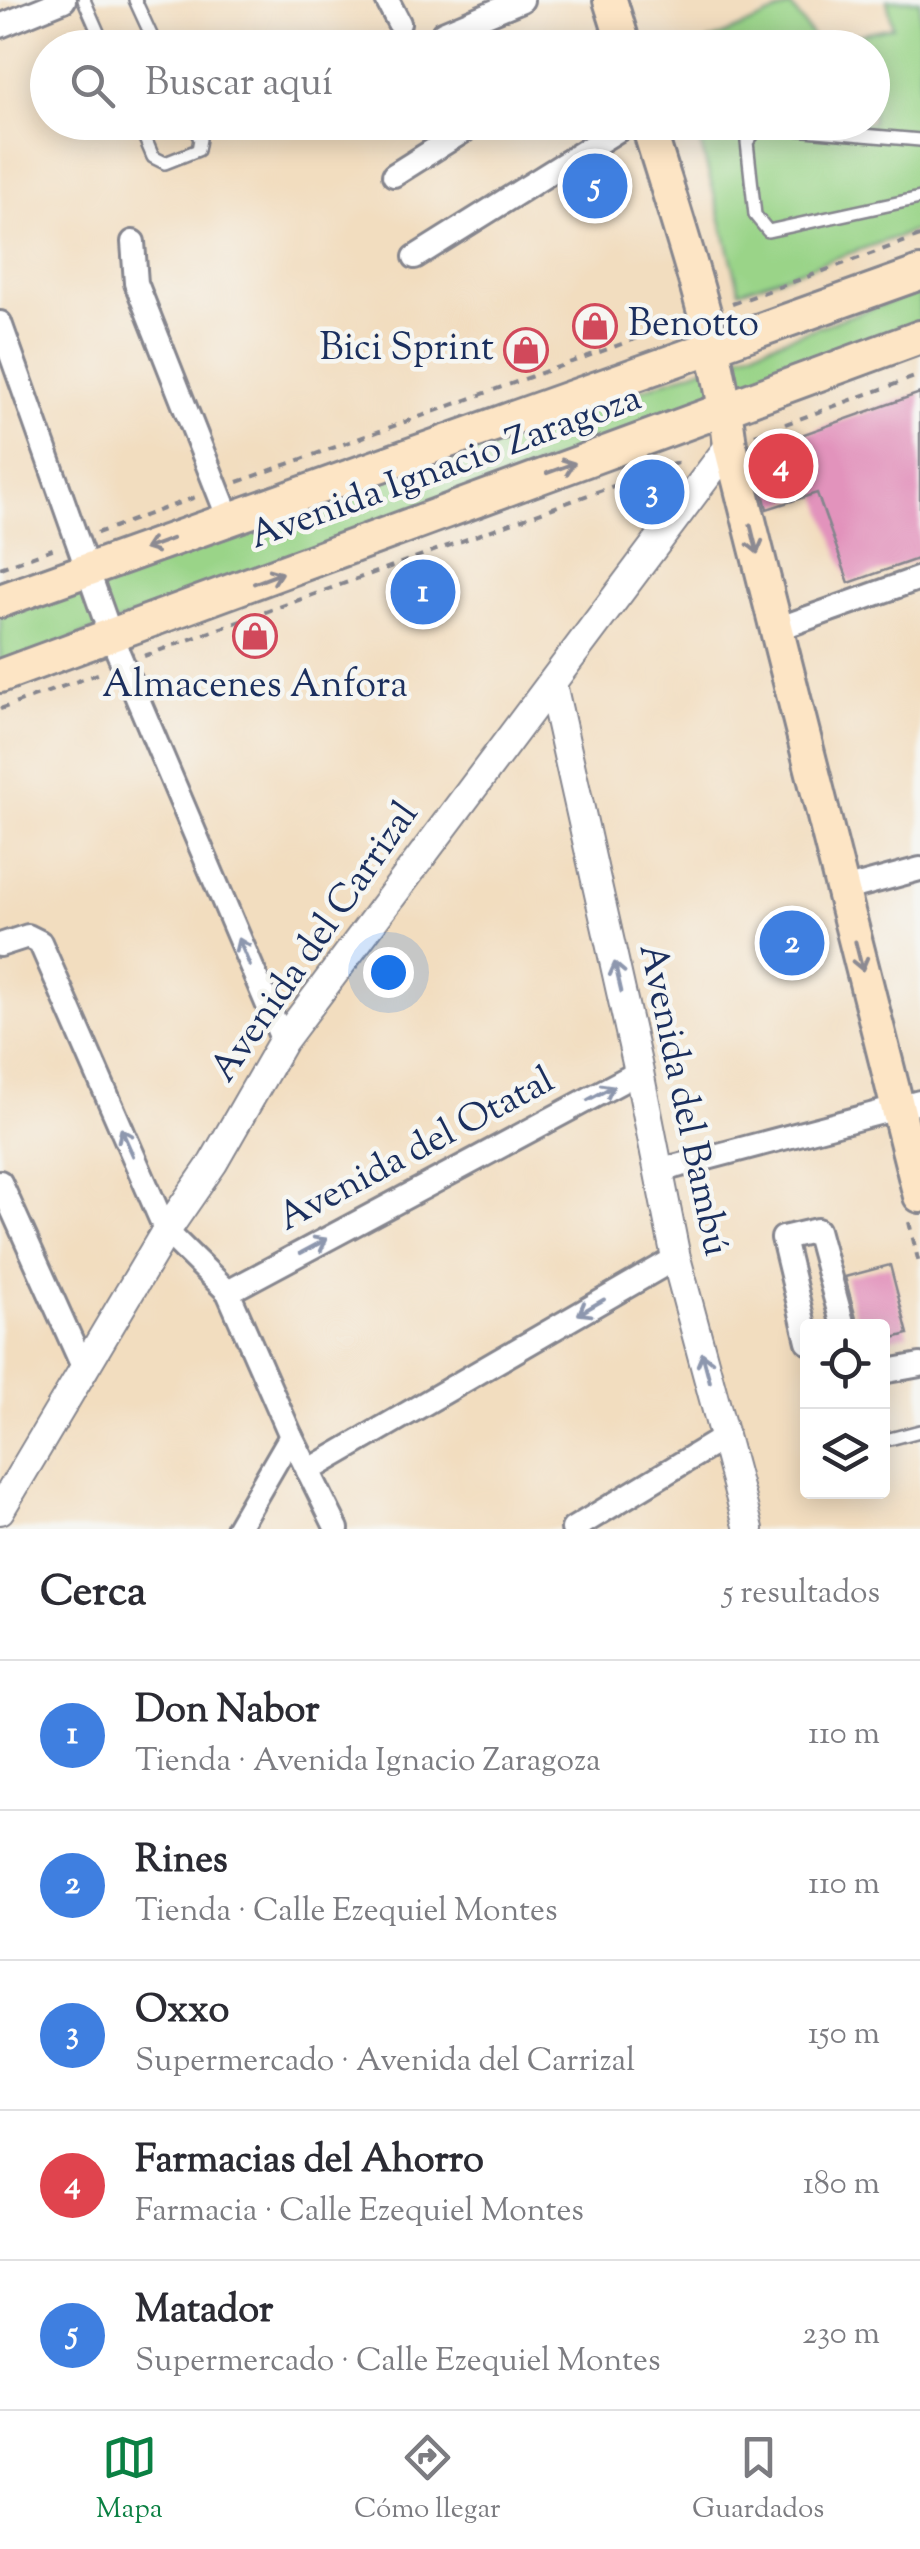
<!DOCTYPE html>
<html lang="es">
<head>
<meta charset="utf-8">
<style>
	body { margin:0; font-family:"Sorts Mill Goudy",serif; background:#f7f7f7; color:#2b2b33 }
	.controls { position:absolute; right:30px; bottom:30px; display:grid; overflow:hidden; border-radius:10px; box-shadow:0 5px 25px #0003 }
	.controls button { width:90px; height:90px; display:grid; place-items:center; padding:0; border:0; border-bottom:2px solid #e1e1e2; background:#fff; color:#2b2b33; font:50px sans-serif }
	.you { position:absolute; left:388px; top:972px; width:35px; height:35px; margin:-25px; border:8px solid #fff; border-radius:50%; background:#1a73e8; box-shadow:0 0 0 15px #1a73e833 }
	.badge { display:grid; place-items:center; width:65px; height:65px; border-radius:50%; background:#0b8043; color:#fff; font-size:32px; font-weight:700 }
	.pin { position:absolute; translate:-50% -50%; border:5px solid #fff; box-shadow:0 2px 10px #0006 }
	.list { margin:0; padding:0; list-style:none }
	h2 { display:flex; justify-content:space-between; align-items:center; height:130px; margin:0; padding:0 40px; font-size:42px }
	h2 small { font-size:32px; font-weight:400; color:#7c7c81 }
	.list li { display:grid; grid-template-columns:65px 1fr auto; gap:30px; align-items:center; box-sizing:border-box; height:150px; padding:0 40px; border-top:2px solid #e1e1e2 }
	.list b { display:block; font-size:38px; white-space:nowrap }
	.list p { margin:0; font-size:32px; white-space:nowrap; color:#7c7c81 }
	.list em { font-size:32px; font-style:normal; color:#7c7c81 }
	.icon { flex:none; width:55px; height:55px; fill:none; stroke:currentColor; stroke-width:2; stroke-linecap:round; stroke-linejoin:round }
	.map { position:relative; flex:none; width:920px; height:1529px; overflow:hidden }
	.search { position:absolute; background:#fff; box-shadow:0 5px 25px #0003; left:30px; right:30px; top:30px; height:110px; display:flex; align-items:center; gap:25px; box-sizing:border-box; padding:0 35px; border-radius:55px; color:#7c7c81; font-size:38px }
	.sheet { height:880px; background:#fff }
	nav { display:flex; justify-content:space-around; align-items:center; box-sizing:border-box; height:140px; border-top:2px solid #e1e1e2; background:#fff; font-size:28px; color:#7c7c81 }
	nav a { display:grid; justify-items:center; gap:5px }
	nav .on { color:#0b8043 }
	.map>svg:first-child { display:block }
	.green { fill:#9ad488; stroke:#5a8273; stroke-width:2.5 }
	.building { fill:#e293bc }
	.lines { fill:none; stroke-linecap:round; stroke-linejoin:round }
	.service-casing { stroke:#86868e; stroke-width:16 }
	.minor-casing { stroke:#86868e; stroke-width:28 }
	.tertiary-casing { stroke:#86868e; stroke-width:32 }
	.secondary-casing { stroke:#86868e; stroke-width:38 }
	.path { stroke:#86868e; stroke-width:4; stroke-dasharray:8 8; stroke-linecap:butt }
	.service { stroke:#fff; stroke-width:11 }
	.minor { stroke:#fff; stroke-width:22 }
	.tertiary { stroke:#fff; stroke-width:28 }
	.secondary { stroke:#fde5c5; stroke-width:32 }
	.oneway { stroke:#8c8a92 }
	.oneway2 { stroke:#8d97ae }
	.labels { text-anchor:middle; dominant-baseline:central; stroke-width:9; stroke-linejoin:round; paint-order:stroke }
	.poi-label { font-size:38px; fill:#1b2f5e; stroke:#f6f6f2; text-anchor:start }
	.street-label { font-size:38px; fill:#1b2f5e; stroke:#f6f6f2 }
</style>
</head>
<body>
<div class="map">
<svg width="920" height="1529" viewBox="0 0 920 1529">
	<rect width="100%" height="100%" fill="#f6f6f2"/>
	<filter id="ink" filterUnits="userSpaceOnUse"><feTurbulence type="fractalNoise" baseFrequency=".01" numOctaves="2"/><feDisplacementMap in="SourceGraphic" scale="20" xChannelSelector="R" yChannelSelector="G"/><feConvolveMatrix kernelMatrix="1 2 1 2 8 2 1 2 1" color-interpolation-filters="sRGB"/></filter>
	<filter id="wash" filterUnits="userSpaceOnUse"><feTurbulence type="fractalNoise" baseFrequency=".0048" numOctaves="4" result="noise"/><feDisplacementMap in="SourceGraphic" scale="40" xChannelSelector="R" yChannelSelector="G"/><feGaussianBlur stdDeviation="2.25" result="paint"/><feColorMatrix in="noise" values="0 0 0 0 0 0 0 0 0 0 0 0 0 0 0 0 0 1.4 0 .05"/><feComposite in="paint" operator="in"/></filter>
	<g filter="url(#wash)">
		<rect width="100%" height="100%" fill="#f2ddbf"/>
		<g class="green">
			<path d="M887,0H920V229L740,291L695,123L872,122V48H693L791,6L817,43L893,27Z"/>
			<path d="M920,291V324L0,666V616Z"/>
		</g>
		<g id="blocks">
			<g class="building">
				<path d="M920,393V558L849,583L817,493L767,509L753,452Z"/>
				<path d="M890,1265L908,1334L882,1341V1326H858L845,1277Z"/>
			</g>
		</g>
	</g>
	<g filter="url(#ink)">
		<use href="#blocks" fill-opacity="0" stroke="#86868e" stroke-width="2.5"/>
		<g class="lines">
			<g class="service-casing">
				<g id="service">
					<path d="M84,0L105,48"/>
					<path d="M135,0L157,48"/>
					<path d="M138,122L153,157L165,163L198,150L200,139L192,122"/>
					<path d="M920,140L760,126L747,142L755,215L768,231L920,198"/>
					<path d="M882,1441L920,1431"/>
				</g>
			</g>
			<g class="minor-casing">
				<g id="minor">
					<path d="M387,0L399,23"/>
					<path d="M0,26L64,0"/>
					<path d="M443,33L522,0"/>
					<path d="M394,175L478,122"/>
					<path d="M133,242L136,283L229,519"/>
					<path d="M415,257L631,122"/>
					<path d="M0,323L111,636L283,1041"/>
					<path d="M777,629L920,578"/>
					<path d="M843,890L920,869"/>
					<path d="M0,945L28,936L40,942L166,1231L228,1292L291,1436L337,1529"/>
					<path d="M658,1171L920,1102"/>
					<path d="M0,1182L85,1371"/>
					<path d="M228,1292L639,1072"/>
					<path d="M808,1342L783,1238L817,1230L843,1326"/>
					<path d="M882,1372L920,1365"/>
					<path d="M308,1471L676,1258"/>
					<path d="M237,1529L291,1436"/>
					<path d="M573,1529L725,1437"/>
				</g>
			</g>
			<g class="tertiary-casing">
				<g id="tertiary">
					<path d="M552,684L639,1072L676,1258L749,1529"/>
					<path d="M0,1510L166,1231L213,1163L283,1041L730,445"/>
				</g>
			</g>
			<g class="secondary-casing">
				<g id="secondary">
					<path d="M610,0L625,48"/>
					<path d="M647,122C679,228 717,334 730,445L920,1196"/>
					<path d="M0,601L920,273"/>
					<path d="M0,676L920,337"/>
				</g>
			</g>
			<g class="path">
				<path d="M732,304L920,236"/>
				<path d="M755,435L920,375"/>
				<path d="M238,482L680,323"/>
				<path d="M97,533L196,497"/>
				<path d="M0,568L55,548"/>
				<path d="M144,656L685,460"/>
				<path d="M0,709L103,672"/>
				<path d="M909,1222L920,1268"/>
			</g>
			<use href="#service" class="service"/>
			<use href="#minor" class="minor"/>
			<use href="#tertiary" class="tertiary"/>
			<use href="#secondary" class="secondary"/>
		</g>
		<defs><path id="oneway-shaft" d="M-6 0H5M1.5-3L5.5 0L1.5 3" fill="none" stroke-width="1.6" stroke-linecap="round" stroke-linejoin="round" transform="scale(2.5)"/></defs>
		<g class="oneway">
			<use href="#oneway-shaft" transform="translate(561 468) rotate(-20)"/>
			<use href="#oneway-shaft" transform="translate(754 539) rotate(76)"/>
			<use href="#oneway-shaft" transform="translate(158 544) rotate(160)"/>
			<use href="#oneway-shaft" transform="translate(268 578) rotate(-21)"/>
			<use href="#oneway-shaft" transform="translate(859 956) rotate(76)"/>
		</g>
		<g class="oneway2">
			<use href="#oneway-shaft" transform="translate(244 952) rotate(-113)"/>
			<use href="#oneway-shaft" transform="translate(618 977) rotate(-103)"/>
			<use href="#oneway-shaft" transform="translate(601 1093) rotate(-28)"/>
			<use href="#oneway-shaft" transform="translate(127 1142) rotate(-114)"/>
			<use href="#oneway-shaft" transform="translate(314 1246) rotate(-28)"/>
			<use href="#oneway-shaft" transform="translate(591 1307) rotate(150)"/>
			<use href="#oneway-shaft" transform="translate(706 1367) rotate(-105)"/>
		</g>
	</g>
	<defs>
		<g id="shop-ring" transform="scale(2.25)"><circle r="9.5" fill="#f6f6f2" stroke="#d1495b" stroke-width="1.5"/><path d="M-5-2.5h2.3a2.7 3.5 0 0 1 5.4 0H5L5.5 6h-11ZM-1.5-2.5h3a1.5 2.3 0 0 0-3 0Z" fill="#d1495b"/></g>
	</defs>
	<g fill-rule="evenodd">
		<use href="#shop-ring" x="595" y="326"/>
		<use href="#shop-ring" x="526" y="350"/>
		<use href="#shop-ring" x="255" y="636"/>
	</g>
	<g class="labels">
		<g class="poi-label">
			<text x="628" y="326">Benotto</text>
			<text x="494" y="350" text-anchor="end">Bici Sprint</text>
			<text x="255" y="687" text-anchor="middle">Almacenes Anfora</text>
		</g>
		<g class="street-label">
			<text transform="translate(446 469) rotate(-20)">Avenida Ignacio Zaragoza</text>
			<text transform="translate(316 943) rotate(-55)">Avenida del Carrizal</text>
			<text transform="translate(682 1100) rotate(78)">Avenida del Bambú</text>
			<text transform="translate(417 1151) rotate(-28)">Avenida del Otatal</text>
		</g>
	</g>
</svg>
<div class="controls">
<button><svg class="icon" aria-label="locate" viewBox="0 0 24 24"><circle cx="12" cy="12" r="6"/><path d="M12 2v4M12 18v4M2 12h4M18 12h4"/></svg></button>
<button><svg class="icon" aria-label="layers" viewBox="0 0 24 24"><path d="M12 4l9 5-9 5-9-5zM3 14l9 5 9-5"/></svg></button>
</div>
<div class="you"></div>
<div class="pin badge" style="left:423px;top:592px;background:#3f7fe0">1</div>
<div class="pin badge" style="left:792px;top:943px;background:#3f7fe0">2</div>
<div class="pin badge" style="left:652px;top:492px;background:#3f7fe0">3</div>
<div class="pin badge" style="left:781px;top:466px;background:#e0444e">4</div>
<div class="pin badge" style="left:595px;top:186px;background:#3f7fe0">5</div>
<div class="search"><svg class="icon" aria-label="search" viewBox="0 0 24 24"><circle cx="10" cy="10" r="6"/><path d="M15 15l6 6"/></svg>Buscar aquí</div>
</div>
<section class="sheet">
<h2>Cerca<small>5 resultados</small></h2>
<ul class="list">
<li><span class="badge" style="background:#3f7fe0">1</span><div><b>Don Nabor</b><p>Tienda · Avenida Ignacio Zaragoza</p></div><em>110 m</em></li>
<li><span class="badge" style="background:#3f7fe0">2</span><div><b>Rines</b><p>Tienda · Calle Ezequiel Montes</p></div><em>110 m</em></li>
<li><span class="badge" style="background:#3f7fe0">3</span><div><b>Oxxo</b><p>Supermercado · Avenida del Carrizal</p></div><em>150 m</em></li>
<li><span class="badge" style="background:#e0444e">4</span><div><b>Farmacias del Ahorro</b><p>Farmacia · Calle Ezequiel Montes</p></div><em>180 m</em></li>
<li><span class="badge" style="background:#3f7fe0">5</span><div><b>Matador</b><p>Supermercado · Calle Ezequiel Montes</p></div><em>230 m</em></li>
</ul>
</section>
<nav>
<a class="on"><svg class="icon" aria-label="map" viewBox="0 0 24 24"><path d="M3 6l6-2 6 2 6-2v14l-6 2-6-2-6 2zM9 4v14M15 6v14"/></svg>Mapa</a>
<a><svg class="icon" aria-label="directions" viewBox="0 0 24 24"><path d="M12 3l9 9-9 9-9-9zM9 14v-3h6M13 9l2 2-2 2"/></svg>Cómo llegar</a>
<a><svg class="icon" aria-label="saved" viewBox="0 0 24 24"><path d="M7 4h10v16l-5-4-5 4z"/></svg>Guardados</a>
</nav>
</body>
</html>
